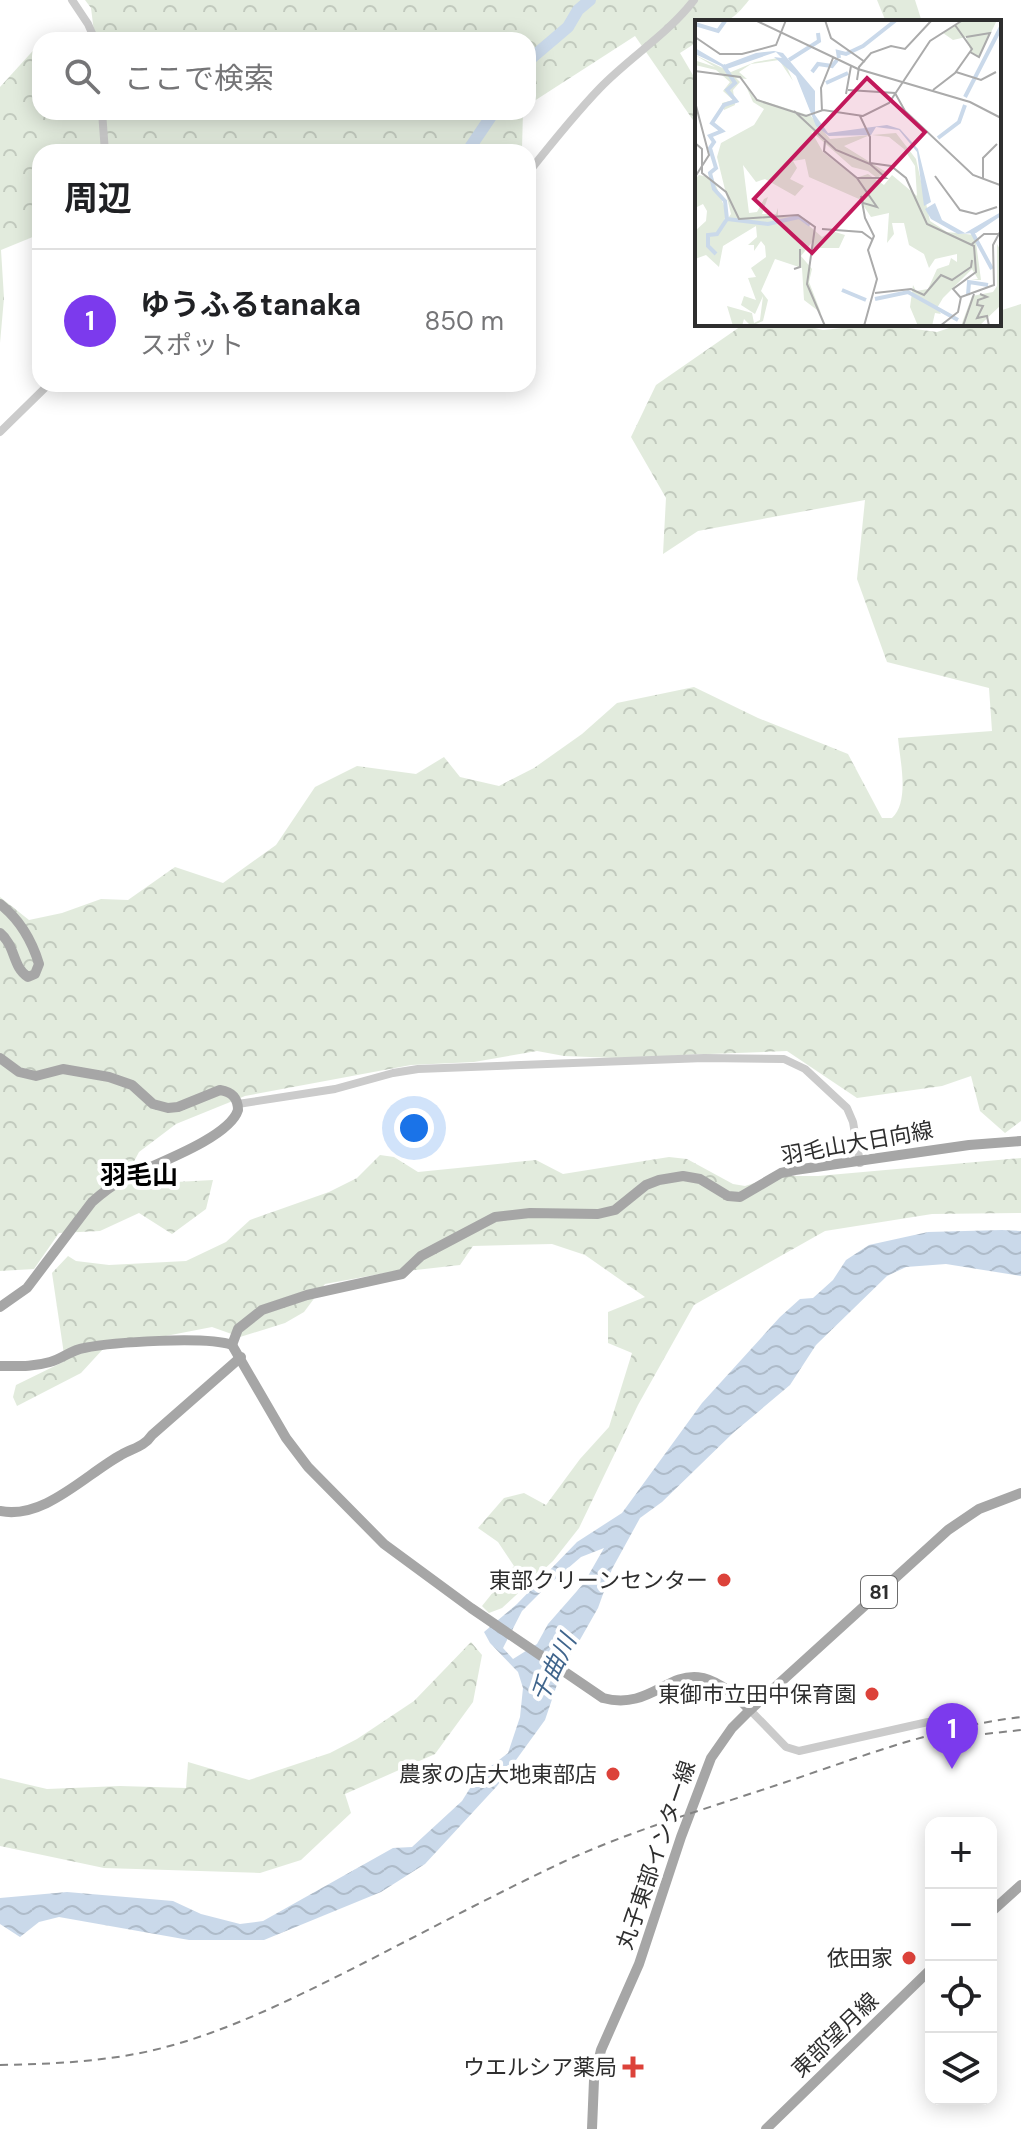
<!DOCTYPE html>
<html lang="ja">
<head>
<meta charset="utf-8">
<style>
	body { margin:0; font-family:"DM Sans","Noto Sans JP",sans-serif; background:#f6f6f6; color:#202124 }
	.controls { position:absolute; right:24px; bottom:24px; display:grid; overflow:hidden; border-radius:16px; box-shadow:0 4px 20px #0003 }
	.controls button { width:72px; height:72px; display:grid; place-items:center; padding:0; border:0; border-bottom:2px solid #e0e0e0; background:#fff; color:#202124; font:40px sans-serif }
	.you { position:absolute; left:414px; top:1128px; width:28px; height:28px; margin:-20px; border:6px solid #fff; border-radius:50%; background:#1a73e8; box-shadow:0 0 0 12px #1a73e833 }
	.badge { display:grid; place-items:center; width:52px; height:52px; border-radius:50%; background:#7c3aed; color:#fff; font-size:26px; font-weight:700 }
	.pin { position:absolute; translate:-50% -66px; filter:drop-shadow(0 2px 4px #0008) }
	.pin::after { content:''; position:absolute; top:42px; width:28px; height:24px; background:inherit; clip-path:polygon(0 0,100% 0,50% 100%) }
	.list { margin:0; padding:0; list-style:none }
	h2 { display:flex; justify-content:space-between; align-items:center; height:104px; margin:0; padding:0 32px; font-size:34px }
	h2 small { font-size:26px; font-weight:400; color:#757577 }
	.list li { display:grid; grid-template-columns:52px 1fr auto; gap:24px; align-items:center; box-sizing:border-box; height:144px; padding:0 32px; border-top:2px solid #e0e0e0 }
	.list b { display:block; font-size:30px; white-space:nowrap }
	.list p { margin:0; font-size:26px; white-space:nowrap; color:#757577 }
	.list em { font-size:26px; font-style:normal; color:#757577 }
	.icon { flex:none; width:44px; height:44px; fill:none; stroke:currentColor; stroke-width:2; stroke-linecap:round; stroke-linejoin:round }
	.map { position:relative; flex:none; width:1021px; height:2129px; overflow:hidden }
	.search { position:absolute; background:#fff; box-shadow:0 4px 20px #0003; left:32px; top:32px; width:504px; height:88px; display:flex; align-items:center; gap:20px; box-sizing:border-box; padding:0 28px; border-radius:24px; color:#757577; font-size:30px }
	.panel { position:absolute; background:#fff; box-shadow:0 4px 20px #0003; left:32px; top:144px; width:504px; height:248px; border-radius:24px }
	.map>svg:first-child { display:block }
	.forest { fill:url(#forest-crowns) }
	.water { fill:url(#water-waves); fill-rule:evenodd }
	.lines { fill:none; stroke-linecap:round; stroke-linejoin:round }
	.river { stroke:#cad9ea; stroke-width:12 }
	.minor { stroke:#cbcbcb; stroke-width:8 }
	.major { stroke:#a6a6a6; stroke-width:10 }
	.rail { stroke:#838383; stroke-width:2; stroke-dasharray:8 6; stroke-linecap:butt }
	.poi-dot { fill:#dc423a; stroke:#fff; stroke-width:3 }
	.labels { text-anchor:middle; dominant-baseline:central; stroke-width:8; stroke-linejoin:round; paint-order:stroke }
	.shield { fill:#fff; stroke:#6d6d6d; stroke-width:2 }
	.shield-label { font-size:20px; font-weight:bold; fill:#2e2e2e }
	.street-label { font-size:22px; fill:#2e2e2e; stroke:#fff }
	.poi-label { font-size:22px; fill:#2e2e2e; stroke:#fff; text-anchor:end }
	.water-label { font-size:24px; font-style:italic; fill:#40658c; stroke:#fff }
	.quarter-label { font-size:26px; font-weight:bold; fill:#000; stroke:#fff }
	.inset-river { fill:none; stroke:#cad9ea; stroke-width:4 }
	.inset-road { fill:none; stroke:#ababab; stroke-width:2 }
	.view { fill:#c2185b; fill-opacity:0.15; stroke:#c2185b; stroke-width:4 }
	.inset-edge { fill:none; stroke:#2e2e2e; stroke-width:4 }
</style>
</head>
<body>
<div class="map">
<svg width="1021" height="2129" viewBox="0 0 1021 2129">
	<defs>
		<pattern id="forest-crowns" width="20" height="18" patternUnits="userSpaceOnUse" patternTransform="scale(2)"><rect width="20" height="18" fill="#e2ebdd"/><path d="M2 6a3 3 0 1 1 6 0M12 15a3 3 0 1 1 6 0" fill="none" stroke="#c2cabe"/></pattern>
		<pattern id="water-waves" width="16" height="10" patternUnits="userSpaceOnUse" patternTransform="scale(2)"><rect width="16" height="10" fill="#cad9ea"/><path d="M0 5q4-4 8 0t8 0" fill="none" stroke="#aebbc9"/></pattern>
	</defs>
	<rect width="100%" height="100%" fill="#fff"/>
	<g class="forest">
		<path d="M85,0H749C730,24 727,22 697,22V42L680,53L697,82V122L695,123L635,36L528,105V40H95L91,8Z"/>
		<path d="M877,0H915L922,22H886Z"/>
		<path d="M40,43V112H523L522,148L518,152H40V234L1,250L4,298L0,343V87Z"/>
		<path d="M1021,304V1121L1005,1133L980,1111L971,1076L942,1086L857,1098L787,1051L682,1055L642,1059L564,1056L537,1051L474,1062L411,1065L245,1096L176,1124L139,1152L130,1169L157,1183L213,1180L206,1209L172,1234L139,1213L100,1231L59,1233L34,1269L0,1271V897L29,920L62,913L101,899L128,900L175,867L223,883L276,845L315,787L357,766L416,774L444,757L460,777L499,786L534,768L582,734L617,703L694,687L758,718L848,754L882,818H892C910,801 900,761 898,738L992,731L989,688L887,662L857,579L865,500L698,531L663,554L666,498L631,437L656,385L744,324H799L823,330L879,324L937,332L961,324H999V311Z"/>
		<path d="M380,1155L394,1157L418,1172L536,1160L563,1174L669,1157L687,1159L733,1184L745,1186L777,1176H818L1021,1158V1213L932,1214L825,1231L694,1305L638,1405L579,1528L553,1561L502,1608L489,1613L482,1606L514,1566L498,1542L478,1528L504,1498L524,1493L546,1505L580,1459L609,1427L632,1353L608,1343V1312L645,1297L585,1255L552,1244L473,1246L460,1265L380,1274L325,1284L304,1312L285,1323L240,1337L212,1327L104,1348L81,1373L17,1406L13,1397L16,1385L65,1361L52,1273L68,1256L76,1261L109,1265L186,1261L226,1242L250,1220L329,1192L357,1178Z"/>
		<path d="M471,1642L482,1655L473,1702L435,1754L345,1794L351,1813L301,1860L260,1873L104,1868L0,1846V1778L47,1789L120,1786L186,1788L188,1762L249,1780L330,1753L357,1739L414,1701Z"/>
	</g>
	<path class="water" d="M1002,1230L1021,1231V1276L946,1264L906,1267L887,1276L816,1345L790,1385L733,1433L662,1502L640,1518L612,1569L598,1608L573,1652L565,1661L545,1720L497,1786L425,1864L381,1892L264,1940H189L59,1917L39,1922L20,1937L0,1924V1898L67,1892L173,1901L201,1914L240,1924L263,1921L393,1848L412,1847L462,1801L477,1777L508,1753L520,1717L523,1688L518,1672L490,1643L484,1632L517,1604L577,1542L622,1513L702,1403L780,1317L800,1299L813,1298L833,1280L846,1260L869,1245L928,1232ZM604,1548L584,1583L548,1624L537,1644L513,1659L503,1648L522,1611L546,1587L581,1557Z"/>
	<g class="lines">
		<g class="river">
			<path d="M528,61L568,27L578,10L590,0"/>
			<path d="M467,152L494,112"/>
		</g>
		<g class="minor">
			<path d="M72,0L88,24L95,40"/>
			<path d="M102,112L105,152"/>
			<path d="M528,173C551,144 574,115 600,88C630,57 668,34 694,0"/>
			<path d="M0,432L49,384"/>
			<path d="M238,1104L335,1089L393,1073L418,1069L704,1058L784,1059L805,1069L847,1108L853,1122L860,1163"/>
			<path d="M750,1710L786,1747L799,1751L928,1722"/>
		</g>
		<g class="major">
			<path d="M0,904C19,919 32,941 39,964L35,974L28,977C12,967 16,946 0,933"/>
			<path d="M0,1058L19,1072L36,1076L63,1069L109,1077L132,1085L153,1104L168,1108L178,1107L220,1090C232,1092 238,1098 238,1110C229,1139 149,1166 122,1180C111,1186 101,1194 92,1202L27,1288L0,1307"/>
			<path d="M232,1345L238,1329L262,1310L307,1295L402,1274L421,1256L495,1217L530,1213L598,1214L615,1210L646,1185L659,1180L683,1176L700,1179L728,1196L740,1197L781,1173L795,1170L969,1145L1021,1141"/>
			<path d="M0,1366C17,1366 33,1367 50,1362C62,1359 71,1350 84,1348C113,1342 206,1336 232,1345L286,1438L308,1467L384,1544L471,1608L603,1698C667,1715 677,1634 750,1710"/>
			<path d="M0,1511C44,1520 86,1474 121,1455C133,1448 144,1447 152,1435L241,1357"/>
			<path d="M991,1912L1021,1885"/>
			<path d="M592,2129L594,2080L601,2050L639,1964L681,1837L711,1758L732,1728L750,1710L948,1530L979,1509L1021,1493"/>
			<path d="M766,2129L931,1969"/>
		</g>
		<g class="rail">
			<path d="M985,1734L1021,1730"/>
			<path d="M0,2065C51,2064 100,2062 150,2051C219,2035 282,2004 346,1972C417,1936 489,1897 561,1863C630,1831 705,1809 777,1785C858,1758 936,1727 1021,1717"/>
		</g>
	</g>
	<g class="poi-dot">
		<circle cx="724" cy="1580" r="8"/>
		<circle cx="872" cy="1694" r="8"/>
		<circle cx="613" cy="1774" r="8"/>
		<circle cx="909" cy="1958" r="8"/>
		<path d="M629 2055h8v8h8v8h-8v8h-8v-8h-8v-8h8z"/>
	</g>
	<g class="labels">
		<rect class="shield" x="861" y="1576" width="36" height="32" rx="6"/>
		<g class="shield-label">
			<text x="879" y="1592">81</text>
		</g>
		<g class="street-label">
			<text transform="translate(857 1143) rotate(-10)">羽毛山大日向線</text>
			<text transform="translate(656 1855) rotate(-71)">丸子東部インター線</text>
			<text transform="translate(835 2035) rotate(-44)">東部望月線</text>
		</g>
		<g class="poi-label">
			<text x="708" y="1580">東部クリーンセンター</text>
			<text x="856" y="1694">東御市立田中保育園</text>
			<text x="597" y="1774">農家の店大地東部店</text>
			<text x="893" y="1958">依田家</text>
			<text x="617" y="2067">ウエルシア薬局</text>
		</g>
		<g class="water-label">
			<text transform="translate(553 1668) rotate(-64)">千曲川</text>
		</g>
		<g class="quarter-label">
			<text x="139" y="1175">羽毛山</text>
		</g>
	</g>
	<g transform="translate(695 20)">
		<rect width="306" height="306" fill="#fff"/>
		<path d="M269,0H302L284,37L276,32L271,17L258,20L248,13ZM0,35L36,52L60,42L83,38L90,43L98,61L84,40L56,44L44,52L52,59L41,58L45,62L38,70L40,85L29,90L27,83L38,80L28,71L35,62L21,50L0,45L2,41L20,47ZM50,64L59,78L116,96L135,119L175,115L149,126L191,152L182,158L173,151L157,147L116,111L128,132L161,158L173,154L189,165L197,155L222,176L220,146L209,129L194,117L177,115L201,113L221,139L235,201L252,212L280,215L286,260H276L283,259L277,249L248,278L242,288L246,294L240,293L237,306H223L215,287L218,265L221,271L233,269L242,249L254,245L256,238L262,242V234L240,239L234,248L229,234L214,225L209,203H197L199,214L192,223L194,193L176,197L164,179L114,157L110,139L98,141L102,148L95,159L109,166L100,176L70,159L61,162L48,145L54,193L62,192L69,179L73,177L67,194H81L83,188V197L103,196L127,217L137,211L150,215L144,228H116L117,222L106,236L117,249L114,262L126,293L109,280L107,248L80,239L66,271L73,280L68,301L56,306L49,299L47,306H38L32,286L57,293L59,303L65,300L68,276L60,294L46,285L49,276L61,280L53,258L61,257L56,248L71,237L70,226L66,221L59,231V225H53L62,217L61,206L28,226L24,247L11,235L0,239V211L11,201L12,191L8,184L0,188V159L4,155L18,158L31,191L29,204L36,194L22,137L26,123L59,105L69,89L58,82ZM302,224L306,231V285L284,306H266L277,276L298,272L302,266Z" fill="#e2ebdd"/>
		<path d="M0,28L29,45L61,33L79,31L88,33L120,71V95L133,113L192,105L205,109L223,129L236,182L229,186L222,132L204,110L181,107L176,115L134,116L121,106L101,56L79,37L87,38L81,32L32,49L0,34ZM240,183L247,200L270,213L306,192V196L281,213L263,214L236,199L230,189Z" fill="#cad9ea"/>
		<path class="inset-river" d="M0,4L23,11L30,1M144,38L143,32L151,34L168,26L201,0M94,40L124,21L123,13M28,45L40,63L32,70L41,81L29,85L17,103L27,111L15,116L19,122L15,128L21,148L15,153L19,169L30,181L32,199L73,204L104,197L115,205M117,52L123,44L137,46L142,40M131,63L153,53M270,77L306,7M243,118L264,102L270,85M277,212L297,249M21,234L13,226V215L22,214L32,199M147,270L171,280M273,275L274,262L293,265M180,279L213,272L263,300"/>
		<path class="inset-road" d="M60,0L163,49L275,82L306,98M130,0L136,18L170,42M0,17L25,34H47L81,25L91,0M271,17L295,13L284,37L275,32M0,51L45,57L62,80L111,96L128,90L168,96L194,83L235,21L268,0M261,52L286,60L301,52M162,60L164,47L176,33L196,26L210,29L237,0M153,70L200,73L210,91L278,155L305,165L306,197M238,70L260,53L277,29L260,5M151,74L156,46M0,82L14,135L0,157M99,91L141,130L175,144L191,158H162L182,187L168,183L166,176L170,198L179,216L173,230L182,259L169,306M127,91L126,68L138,38M165,96L175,117V144M130,121L129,131L162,158M0,123L7,129V153L31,172L44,199L103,195L120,207L112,264L130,306M175,143L196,146L211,158L232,204L279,226L281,252L258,269L266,278M240,156L265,190L281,194L302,187M288,159V138L302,124M127,209L167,212L178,220M277,224L289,214H304M99,249L105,247V229M180,273L216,269L229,275L246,255L257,260L276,247L277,240M285,274L292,277L283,280L282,285L288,286L282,298L292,296L294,306M245,306L263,292L266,277L299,265L298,225L306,210M268,306L279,274"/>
		<path class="view" d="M172,58L230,112L117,233L59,179Z"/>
		<rect width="306" height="306" class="inset-edge"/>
	</g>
</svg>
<div class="controls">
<button>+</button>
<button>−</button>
<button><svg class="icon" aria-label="locate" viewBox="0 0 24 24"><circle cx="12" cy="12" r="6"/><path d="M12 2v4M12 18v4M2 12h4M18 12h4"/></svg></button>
<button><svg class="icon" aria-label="layers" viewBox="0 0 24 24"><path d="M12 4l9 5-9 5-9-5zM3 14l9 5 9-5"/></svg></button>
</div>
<div class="you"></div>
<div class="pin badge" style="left:952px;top:1769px">1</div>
<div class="search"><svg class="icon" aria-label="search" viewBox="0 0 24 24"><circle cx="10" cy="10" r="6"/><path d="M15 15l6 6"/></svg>ここで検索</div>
<section class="panel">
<h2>周辺<small></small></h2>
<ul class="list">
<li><span class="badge">1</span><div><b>ゆうふるtanaka</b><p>スポット</p></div><em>850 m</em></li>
</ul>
</section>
</div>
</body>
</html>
